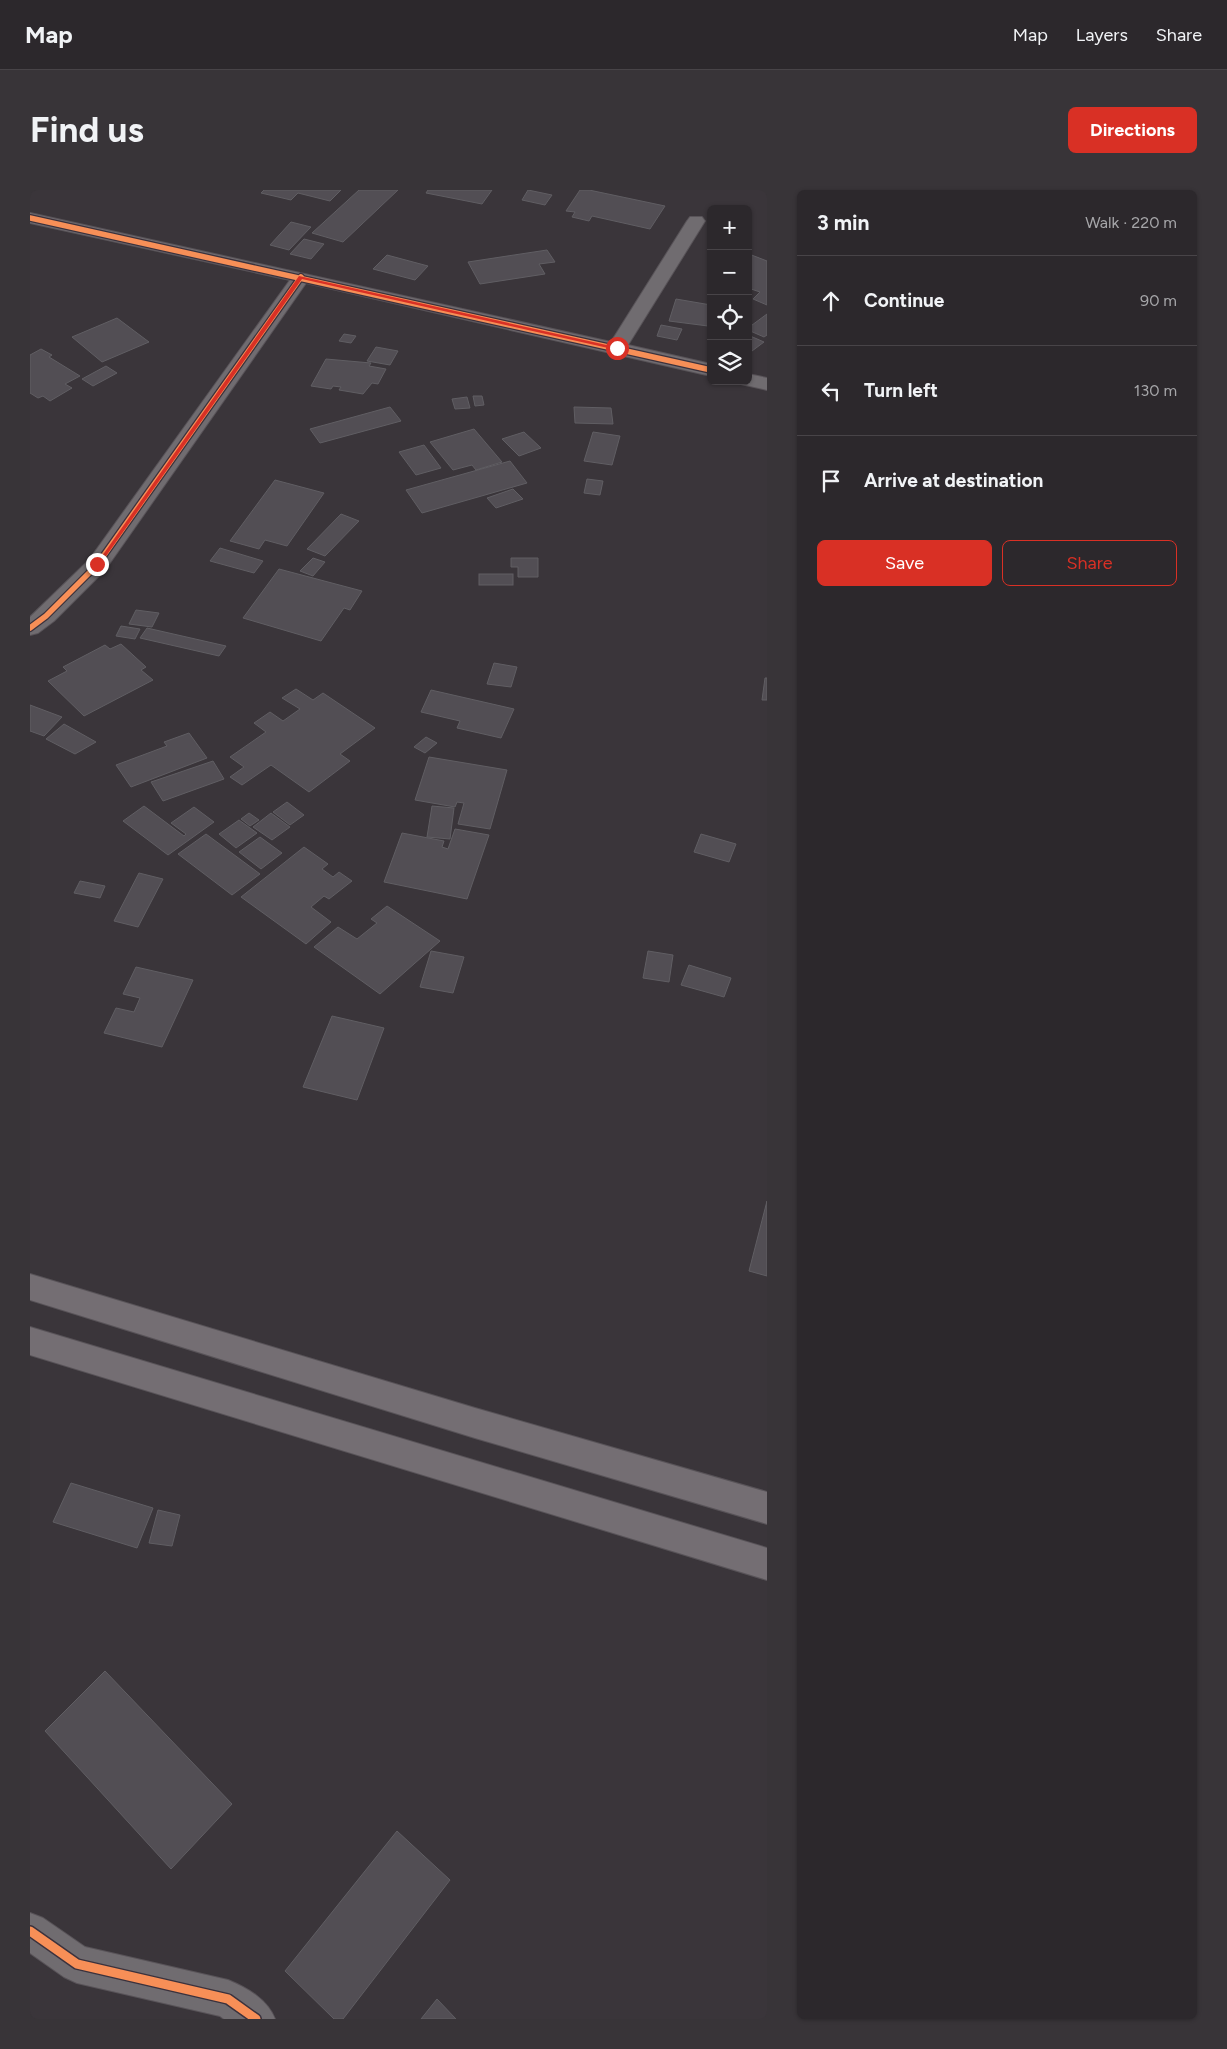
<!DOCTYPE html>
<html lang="en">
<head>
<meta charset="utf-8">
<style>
	body { margin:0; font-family:Figtree,sans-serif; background:#383438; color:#f1f3f6 }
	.controls { position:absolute; right:15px; top:15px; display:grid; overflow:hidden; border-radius:8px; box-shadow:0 1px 4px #0004 }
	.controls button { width:45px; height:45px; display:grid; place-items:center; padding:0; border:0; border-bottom:1px solid #484448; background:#2c282c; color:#f1f3f6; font:25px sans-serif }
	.stop { position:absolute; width:15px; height:15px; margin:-11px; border:4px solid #d93025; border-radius:50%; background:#fff }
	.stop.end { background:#d93025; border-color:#fff; box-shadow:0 1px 5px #0008 }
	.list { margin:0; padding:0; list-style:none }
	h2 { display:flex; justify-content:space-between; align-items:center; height:65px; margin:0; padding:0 20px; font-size:21px }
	h2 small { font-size:16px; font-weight:400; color:#a6a6a9 }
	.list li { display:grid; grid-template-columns:32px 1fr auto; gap:15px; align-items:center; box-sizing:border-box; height:90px; padding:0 20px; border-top:1px solid #484448 }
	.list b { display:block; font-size:19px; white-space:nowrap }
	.list em { font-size:16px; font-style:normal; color:#a6a6a9 }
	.actions { display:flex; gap:10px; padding:15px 20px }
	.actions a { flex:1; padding:11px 0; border:1px solid #d93025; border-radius:8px; text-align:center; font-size:18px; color:#d93025 }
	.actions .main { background:#d93025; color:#fff }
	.icon { flex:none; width:28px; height:28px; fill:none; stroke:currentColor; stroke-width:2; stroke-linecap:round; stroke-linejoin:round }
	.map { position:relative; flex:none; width:737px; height:1829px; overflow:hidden; border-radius:8px }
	header { display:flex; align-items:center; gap:30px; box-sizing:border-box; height:70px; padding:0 25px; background:#2c282c; border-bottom:1px solid #484448 }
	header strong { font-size:24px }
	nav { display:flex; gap:28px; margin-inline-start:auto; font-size:18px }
	.intro { display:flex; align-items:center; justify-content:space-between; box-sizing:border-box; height:120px; padding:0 30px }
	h1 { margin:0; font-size:35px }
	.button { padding:12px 22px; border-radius:8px; background:#d93025; color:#fff; font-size:18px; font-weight:700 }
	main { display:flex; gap:30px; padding:0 30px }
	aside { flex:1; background:#2c282c; border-radius:8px; box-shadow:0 1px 4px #0004 }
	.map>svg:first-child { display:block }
	.building { fill:#524e54; stroke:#605e63 }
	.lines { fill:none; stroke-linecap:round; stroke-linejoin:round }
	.street-casing { stroke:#585358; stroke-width:2 }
	.secondary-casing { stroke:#585358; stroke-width:2 }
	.street { fill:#706c70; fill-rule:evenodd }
	.secondary { fill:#746e73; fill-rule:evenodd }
	.cycleway-far1-casing { stroke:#3b323d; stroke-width:8 }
	.cycleway-casing { stroke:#3b323d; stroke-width:12 }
	.cycleway-far1 { stroke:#f78f57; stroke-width:5.5 }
	.cycleway { stroke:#f78f57; stroke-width:9 }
	.route { fill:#d93025 }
</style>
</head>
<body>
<header>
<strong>Map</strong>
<nav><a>Map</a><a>Layers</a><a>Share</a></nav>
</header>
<div class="intro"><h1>Find us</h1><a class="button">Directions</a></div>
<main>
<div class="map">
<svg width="737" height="1829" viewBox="0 0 737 1829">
	<rect width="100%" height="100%" fill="#3a353a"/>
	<g class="building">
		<path d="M234,0H311L300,11L268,3L261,10L231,3Z"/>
		<path d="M329,0H368L313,52L282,43Z"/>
		<path d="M398,0H462L452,14L396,3Z"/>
		<path d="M498,0L522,5L515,15L492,10Z"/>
		<path d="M550,0H559L635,16L620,39L562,26L559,31L542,27L545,22L536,21Z"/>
		<path d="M261,32L281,37L259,60L240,55Z"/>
		<path d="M274,49L294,54L281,69L260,64Z"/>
		<path d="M517,60L525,72L509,74L515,84L450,94L438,72Z"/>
		<path d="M719,64L737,71V115L723,109L730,102L718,98Z"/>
		<path d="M357,65L398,76L385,90L343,79Z"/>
		<path d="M646,109L681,115V132L678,136L639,131Z"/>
		<path d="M737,124V145L734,147L718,140V138Z"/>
		<path d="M87,128L119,152L72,172L42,147Z"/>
		<path d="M631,135L652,139L647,150L627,146Z"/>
		<path d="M314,144L326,146L321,153L309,151Z"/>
		<path d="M718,145L734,152L718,164Z"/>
		<path d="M346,157L368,161L360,175L337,171Z"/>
		<path d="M11,159L22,165L19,167L50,186L35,194L42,198L20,211L13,206L8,208L0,203V165Z"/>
		<path d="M296,169L341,173L339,176L356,179L348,194L342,193L333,204L309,200L311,197L303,196L301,199L281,196Z"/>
		<path d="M76,176L87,183L63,196L52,189Z"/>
		<path d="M443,206H452L454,215L445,216Z"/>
		<path d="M437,207L440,218L425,219L422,209Z"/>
		<path d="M360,217L371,231L290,253L280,239Z"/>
		<path d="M544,217L581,218L583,234L545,233Z"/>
		<path d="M444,239L472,272L446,280L442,275L423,280L400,252Z"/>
		<path d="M494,242L511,258L489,266L472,249Z"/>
		<path d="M563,242L590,246L582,275L554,271Z"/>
		<path d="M394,255L411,278L386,285L369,262Z"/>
		<path d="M480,271L497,293L392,323L376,300Z"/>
		<path d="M557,289L573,291L570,305L554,303Z"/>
		<path d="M245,290L294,303L257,356L235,350L229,359L200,351Z"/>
		<path d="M483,299L493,309L466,318L457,308Z"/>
		<path d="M311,324L329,331L295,366L277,359Z"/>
		<path d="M190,358L233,371L224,383L180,371Z"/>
		<path d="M283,368L295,372L283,386L270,381Z"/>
		<path d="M481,368H508V387H488V377H481Z"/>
		<path d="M249,379L332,401L320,420L314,418L291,451L213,428Z"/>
		<rect x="449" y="384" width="34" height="11"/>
		<path d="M106,420L129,423L122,437L99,434Z"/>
		<path d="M91,436L110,439L105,449L86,446Z"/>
		<path d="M117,438L196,456L189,466L110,448Z"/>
		<path d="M91,454L116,477L111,480L123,490L54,526L18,491L37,481L33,477L75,455L80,459Z"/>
		<path d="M464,473L487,477L481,497L457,494Z"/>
		<path d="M735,488H737V510H732Z"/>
		<path d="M266,499L283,510L293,503L345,538L310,564L320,571L279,602L241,575L212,595L200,587L214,577L200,567L236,542L224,533L240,522L253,531L270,519L252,508Z"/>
		<path d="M401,500L484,519L471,548L427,538L430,531L391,522Z"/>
		<path d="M0,515L32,527L14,546L0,541Z"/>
		<path d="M34,534L66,552L45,564L16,549Z"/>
		<path d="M159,543L177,568L101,597L86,575L137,556L134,552Z"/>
		<path d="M396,547L407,553L395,563L384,557Z"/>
		<path d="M399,567L477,580L460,639L428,634L434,613L427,612L425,617L385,610Z"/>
		<path d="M183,571L194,589L133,611L121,592Z"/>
		<path d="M257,612L274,625L260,635L243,622Z"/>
		<path d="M114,616L154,646L156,644L141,633L164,617L184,632L138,665L93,631Z"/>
		<path d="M402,616L424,618L420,649L397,647Z"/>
		<path d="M219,623L229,630L220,636L211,629Z"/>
		<path d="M241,623L260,637L242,650L223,637Z"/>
		<path d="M209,630L227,643L206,658L189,644Z"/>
		<path d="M425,639L459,645L437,709L354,692L372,643L414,651L412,657L418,659Z"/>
		<path d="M176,644L230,684L202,705L148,664Z"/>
		<path d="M671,644L706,654L699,672L664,662Z"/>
		<path d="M230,647L252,663L231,679L209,662Z"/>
		<path d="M274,657L298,674L292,679L303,687L309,682L322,691L299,709L294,706L281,717L301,732L276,754L211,707Z"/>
		<path d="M109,683L133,689L108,737L84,731Z"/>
		<path d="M50,691L75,696L70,708L44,703Z"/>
		<path d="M357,716L410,751L350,804L284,757L308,737L327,749L347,733L341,729Z"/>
		<path d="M401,761L434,767L423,803L390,797Z"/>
		<path d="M618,761L643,765L639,792L613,788Z"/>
		<path d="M659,775L701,788L694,807L651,795Z"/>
		<path d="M106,777L163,790L132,857L74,843L86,818L104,822L110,808L93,804Z"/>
		<path d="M302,826L354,838L327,910L273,897Z"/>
		<path d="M737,1011V1086L719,1081Z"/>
		<path d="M41,1293L123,1318L107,1358L23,1332Z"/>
		<path d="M128,1320L150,1325L142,1356L119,1353Z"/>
		<path d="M75,1481L202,1614L141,1679L15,1541Z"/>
		<path d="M367,1641L420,1690L313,1829H304L255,1781Z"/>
		<path d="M407,1809L426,1829H391Z"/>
	</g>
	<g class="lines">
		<g class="street-casing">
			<g id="street">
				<path d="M0,23L581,152L657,31L660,27H672L675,31L598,155L681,174V186L276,93L75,380L24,431L8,443L0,445V427L59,370L260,90L0,33Z"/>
				<path d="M718,184L737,188V200L711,194L709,191H718Z"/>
				<path d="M0,1723L13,1728L55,1757L198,1790C217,1798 237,1809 245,1829H194L190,1826L47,1793L34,1787L0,1763Z"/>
			</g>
		</g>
		<g class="secondary-casing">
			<g id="secondary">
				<path d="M0,1084L445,1218L737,1302V1334L445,1248L0,1110Z"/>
				<path d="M0,1137L737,1358V1390L0,1165Z"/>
			</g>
		</g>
		<use href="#street" class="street"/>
		<use href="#secondary" class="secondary"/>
		<g class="cycleway-far1-casing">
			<g id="cycleway-far1">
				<path d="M0,28L681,180"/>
				<path d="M0,438L16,426L67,375L271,87"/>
			</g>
		</g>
		<g class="cycleway-casing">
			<path id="cycleway" d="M0,1741L47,1774L198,1809L226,1829"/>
		</g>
		<use href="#cycleway-far1" class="cycleway-far1"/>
		<use href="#cycleway" class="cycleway"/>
	</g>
	<path class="route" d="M269,86L590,158L587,160L272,89L69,376H65Z"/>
</svg>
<div class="controls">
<button>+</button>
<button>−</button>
<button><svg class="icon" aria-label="locate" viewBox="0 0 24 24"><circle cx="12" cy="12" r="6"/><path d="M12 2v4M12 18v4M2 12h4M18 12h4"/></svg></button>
<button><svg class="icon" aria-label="layers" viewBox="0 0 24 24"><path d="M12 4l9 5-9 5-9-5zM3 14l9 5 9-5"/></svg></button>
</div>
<div class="stop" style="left:587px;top:158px"></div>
<div class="stop end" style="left:67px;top:374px"></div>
</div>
<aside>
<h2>3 min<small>Walk · 220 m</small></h2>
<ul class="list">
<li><svg class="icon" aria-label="ahead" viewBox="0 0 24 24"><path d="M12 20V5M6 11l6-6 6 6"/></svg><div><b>Continue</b></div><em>90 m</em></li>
<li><svg class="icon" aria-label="left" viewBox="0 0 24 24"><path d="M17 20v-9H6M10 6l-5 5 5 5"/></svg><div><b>Turn left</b></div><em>130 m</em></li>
<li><svg class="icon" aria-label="arrive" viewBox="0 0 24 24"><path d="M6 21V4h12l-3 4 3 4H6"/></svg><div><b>Arrive at destination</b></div></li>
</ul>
<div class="actions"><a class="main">Save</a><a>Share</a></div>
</aside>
</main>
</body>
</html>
